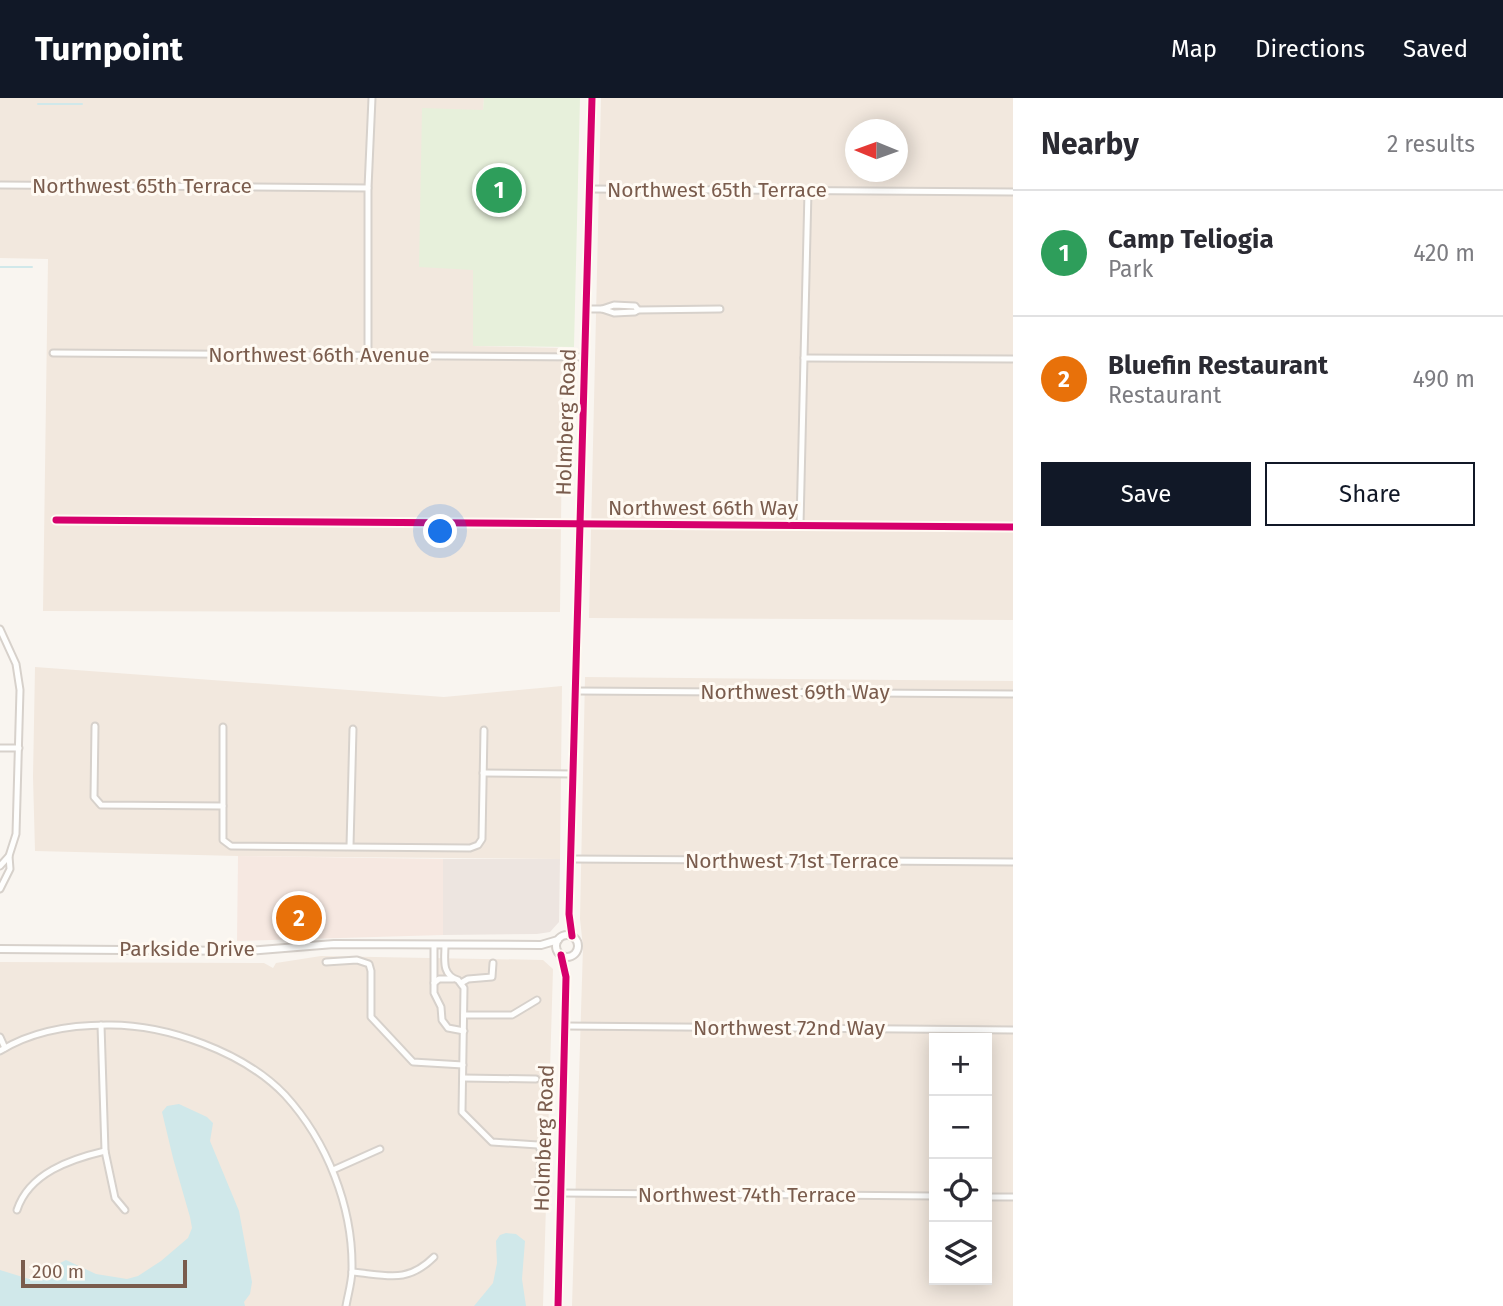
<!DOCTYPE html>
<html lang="en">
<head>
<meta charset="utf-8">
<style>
	body { margin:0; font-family:"Fira Sans",sans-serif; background:#f2f2f3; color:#2b2b33 }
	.controls { position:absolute; right:21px; bottom:21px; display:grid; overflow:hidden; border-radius:0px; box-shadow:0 4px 18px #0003 }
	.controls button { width:63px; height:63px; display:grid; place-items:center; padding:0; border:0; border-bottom:2px solid #e1e1e2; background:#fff; color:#2b2b33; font:35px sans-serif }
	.compass { position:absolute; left:845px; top:21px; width:63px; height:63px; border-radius:50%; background:#fff; box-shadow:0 4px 18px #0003; rotate:271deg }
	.scale { position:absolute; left:21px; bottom:18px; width:166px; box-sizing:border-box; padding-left:7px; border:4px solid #7a5c4d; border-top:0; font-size:19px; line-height:24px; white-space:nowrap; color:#7a5c4d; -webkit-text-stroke:5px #fffaf3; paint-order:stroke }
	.you { position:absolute; left:441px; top:434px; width:24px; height:24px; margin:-18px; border:5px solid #fff; border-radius:50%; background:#1a73e8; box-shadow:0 0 0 10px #1a73e833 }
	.badge { display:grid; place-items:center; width:46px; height:46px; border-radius:50%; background:#111827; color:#fff; font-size:23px; font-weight:700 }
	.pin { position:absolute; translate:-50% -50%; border:4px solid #fff; box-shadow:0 2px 7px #0006 }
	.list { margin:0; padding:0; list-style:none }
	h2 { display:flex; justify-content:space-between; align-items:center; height:91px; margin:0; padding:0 28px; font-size:30px }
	h2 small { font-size:23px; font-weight:400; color:#7c7c81 }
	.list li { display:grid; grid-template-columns:46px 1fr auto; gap:21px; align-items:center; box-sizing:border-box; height:126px; padding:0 28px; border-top:2px solid #e1e1e2 }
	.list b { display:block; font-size:26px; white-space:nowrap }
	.list p { margin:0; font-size:23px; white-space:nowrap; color:#7c7c81 }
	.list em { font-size:23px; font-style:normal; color:#7c7c81 }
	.actions { display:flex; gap:14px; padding:21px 28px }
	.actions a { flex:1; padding:16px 0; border:2px solid #111827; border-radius:0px; text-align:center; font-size:24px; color:#111827 }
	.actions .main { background:#111827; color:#fff }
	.icon { flex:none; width:38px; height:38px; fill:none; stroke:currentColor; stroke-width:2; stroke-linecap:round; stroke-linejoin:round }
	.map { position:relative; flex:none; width:1013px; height:1208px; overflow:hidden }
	header { display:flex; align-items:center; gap:42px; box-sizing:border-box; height:98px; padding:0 35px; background:#111827; color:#fff }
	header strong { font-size:33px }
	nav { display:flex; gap:38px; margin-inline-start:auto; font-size:24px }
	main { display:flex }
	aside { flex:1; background:#fff }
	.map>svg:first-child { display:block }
	.residential { fill:#f2e8de; fill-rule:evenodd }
	.commercial { fill:#f6e8e1 }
	.industrial { fill:#ede5e0 }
	.green { fill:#e7f0db }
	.water { fill:#d0e8ea }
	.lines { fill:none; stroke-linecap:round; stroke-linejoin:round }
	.stream { stroke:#d0e8ea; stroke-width:2 }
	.minor-casing { stroke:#d7d1cb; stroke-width:9 }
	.tertiary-casing { stroke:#d7d1cb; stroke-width:10 }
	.minor { stroke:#fefefd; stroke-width:5 }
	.tertiary { stroke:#fefefd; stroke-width:6 }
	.cycleway-casing { stroke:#fffaf3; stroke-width:11 }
	.cycleway { stroke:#d6006c; stroke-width:7 }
	.labels { text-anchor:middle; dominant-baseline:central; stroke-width:6; stroke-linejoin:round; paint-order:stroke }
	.street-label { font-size:21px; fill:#7a5c4d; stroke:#fffaf3 }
</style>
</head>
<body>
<header>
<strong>Turnpoint</strong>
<nav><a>Map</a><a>Directions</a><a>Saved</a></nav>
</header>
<main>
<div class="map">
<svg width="1013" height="1208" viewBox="0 0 1013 1208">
	<rect width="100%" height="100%" fill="#f9f5f0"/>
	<g class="residential">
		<path d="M0,0H484L474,171L473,248L563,250L560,514L43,513L48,161L0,160Z"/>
		<path d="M601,0H1013V522L589,520ZM856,32H898V74H856Z"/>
		<path d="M35,569L444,599L562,588L560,761L238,758L35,753L33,679Z"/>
		<path d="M585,579L1013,583V1208H572L583,849L580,821ZM934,940H987V1182H934Z"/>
		<path d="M321,858L543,862L553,871L543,1208H0V864L264,865L273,870L276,865Z"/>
	</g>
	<path class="commercial" d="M238,758L443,761V837L237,843Z"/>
	<path class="industrial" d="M443,761H560L559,824L550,834L537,836L443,837Z"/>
	<path class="green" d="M484,0H580L574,249L473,248V172L419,169L422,10L483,12Z"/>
	<g class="water">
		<path d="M179,1006L207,1019L213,1025L210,1043L239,1113L252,1184L250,1196L244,1204L245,1208H0V1172L29,1181L66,1162L96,1176L127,1181L138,1178L161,1163L188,1140L192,1130L190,1119L173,1060L162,1014L167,1008Z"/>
		<path d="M506,1135L516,1136L525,1143L522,1181L526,1208H474L493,1185L497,1165L496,1143L500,1137Z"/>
	</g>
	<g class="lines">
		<g class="stream">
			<path d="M38,6H82"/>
			<path d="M0,169H32"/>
		</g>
		<g class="minor-casing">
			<g id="minor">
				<path d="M0,87L368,90"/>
				<path d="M589,91L1013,94"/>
				<path d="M586,211H602L614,215L635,214L638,212L720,211"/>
				<path d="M602,211L614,207L635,208L638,212"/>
				<path d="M53,255L585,259"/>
				<path d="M368,257V90L372,0"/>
				<path d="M804,260L1013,261"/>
				<path d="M56,422L1013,429"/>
				<path d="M800,427L808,93"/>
				<path d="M0,531L16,566L20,592L16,736L9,758L10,771L0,791"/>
				<path d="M576,593L1013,596"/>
				<path d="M95,628L94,699L101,707L223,708"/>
				<path d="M223,629V742L231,748L470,750L478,747L482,741L484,632"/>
				<path d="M0,650H19"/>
				<path d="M483,675L573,676"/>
				<path d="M350,748L353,631"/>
				<path d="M571,761L1013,764"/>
				<path d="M0,768L9,758"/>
				<path d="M434,847V895L441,909L442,922L448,930L464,933"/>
				<path d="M445,847C445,861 441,877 458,882L464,890L462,1014L492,1044L538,1047L541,1053L539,1093"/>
				<path d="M326,864L357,862L369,866L371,873V919L413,964L463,967"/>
				<path d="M434,885L439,881H453"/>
				<path d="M461,885L468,881L492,879L493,865"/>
				<path d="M464,917H512L537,902"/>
				<path d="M101,927L105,1053L115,1100L125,1112"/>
				<path d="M565,928L1013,932"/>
				<path d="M0,939L5,950"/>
				<path d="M0,953C32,933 70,927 107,927C166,926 244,954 285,997C327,1043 353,1109 352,1171C352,1184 348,1196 346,1208"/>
				<path d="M463,980L536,981"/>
				<path d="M333,1072L380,1051"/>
				<path d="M560,1095L934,1098"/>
				<path d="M987,1099H1013"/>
				<path d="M17,1112C29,1075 71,1061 105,1053"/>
				<path d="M352,1174C387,1177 407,1186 434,1159"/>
			</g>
		</g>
		<g class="tertiary-casing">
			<g id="tertiary">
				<circle cx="567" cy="848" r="11"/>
				<path d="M572,838L569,816L592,0"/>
				<path d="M0,851L247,853L334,846L541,847L558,842"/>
				<path d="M558,1208L566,879L561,857"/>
			</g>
		</g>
		<use href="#minor" class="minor"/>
		<use href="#tertiary" class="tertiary"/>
		<g class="cycleway-casing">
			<g id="cycleway">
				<path d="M56,422L1013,429"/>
				<path d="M572,838L569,816L592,0"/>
				<path d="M558,1208L566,879L561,857"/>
			</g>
		</g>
		<use href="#cycleway" class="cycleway"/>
	</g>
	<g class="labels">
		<g class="street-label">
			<text x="142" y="88">Northwest 65th Terrace</text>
			<text x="717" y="92">Northwest 65th Terrace</text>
			<text x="319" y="257">Northwest 66th Avenue</text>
			<text transform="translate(566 324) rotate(-88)">Holmberg Road</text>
			<text x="703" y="410">Northwest 66th Way</text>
			<text x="795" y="594">Northwest 69th Way</text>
			<text x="792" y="763">Northwest 71st Terrace</text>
			<text x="187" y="851">Parkside Drive</text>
			<text x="789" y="930">Northwest 72nd Way</text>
			<text transform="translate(544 1040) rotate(-88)">Holmberg Road</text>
			<text x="747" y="1097">Northwest 74th Terrace</text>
		</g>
	</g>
</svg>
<div class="controls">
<button>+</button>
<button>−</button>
<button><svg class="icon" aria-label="locate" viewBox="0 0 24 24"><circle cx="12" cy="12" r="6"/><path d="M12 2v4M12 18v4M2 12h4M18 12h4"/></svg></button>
<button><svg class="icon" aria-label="layers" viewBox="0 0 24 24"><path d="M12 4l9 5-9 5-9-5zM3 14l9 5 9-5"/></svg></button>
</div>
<svg class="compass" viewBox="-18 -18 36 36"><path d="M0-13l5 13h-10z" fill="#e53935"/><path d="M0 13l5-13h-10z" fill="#7c7c81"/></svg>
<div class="scale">200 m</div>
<div class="you"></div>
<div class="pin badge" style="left:499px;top:92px;background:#2e9e5b">1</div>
<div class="pin badge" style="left:299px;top:820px;background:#e8710a">2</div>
</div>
<aside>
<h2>Nearby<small>2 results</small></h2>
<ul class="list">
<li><span class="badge" style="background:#2e9e5b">1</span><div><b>Camp Teliogia</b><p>Park</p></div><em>420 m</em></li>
<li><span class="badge" style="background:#e8710a">2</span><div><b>Bluefin Restaurant</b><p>Restaurant</p></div><em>490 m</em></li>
</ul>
<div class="actions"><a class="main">Save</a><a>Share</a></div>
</aside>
</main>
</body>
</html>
